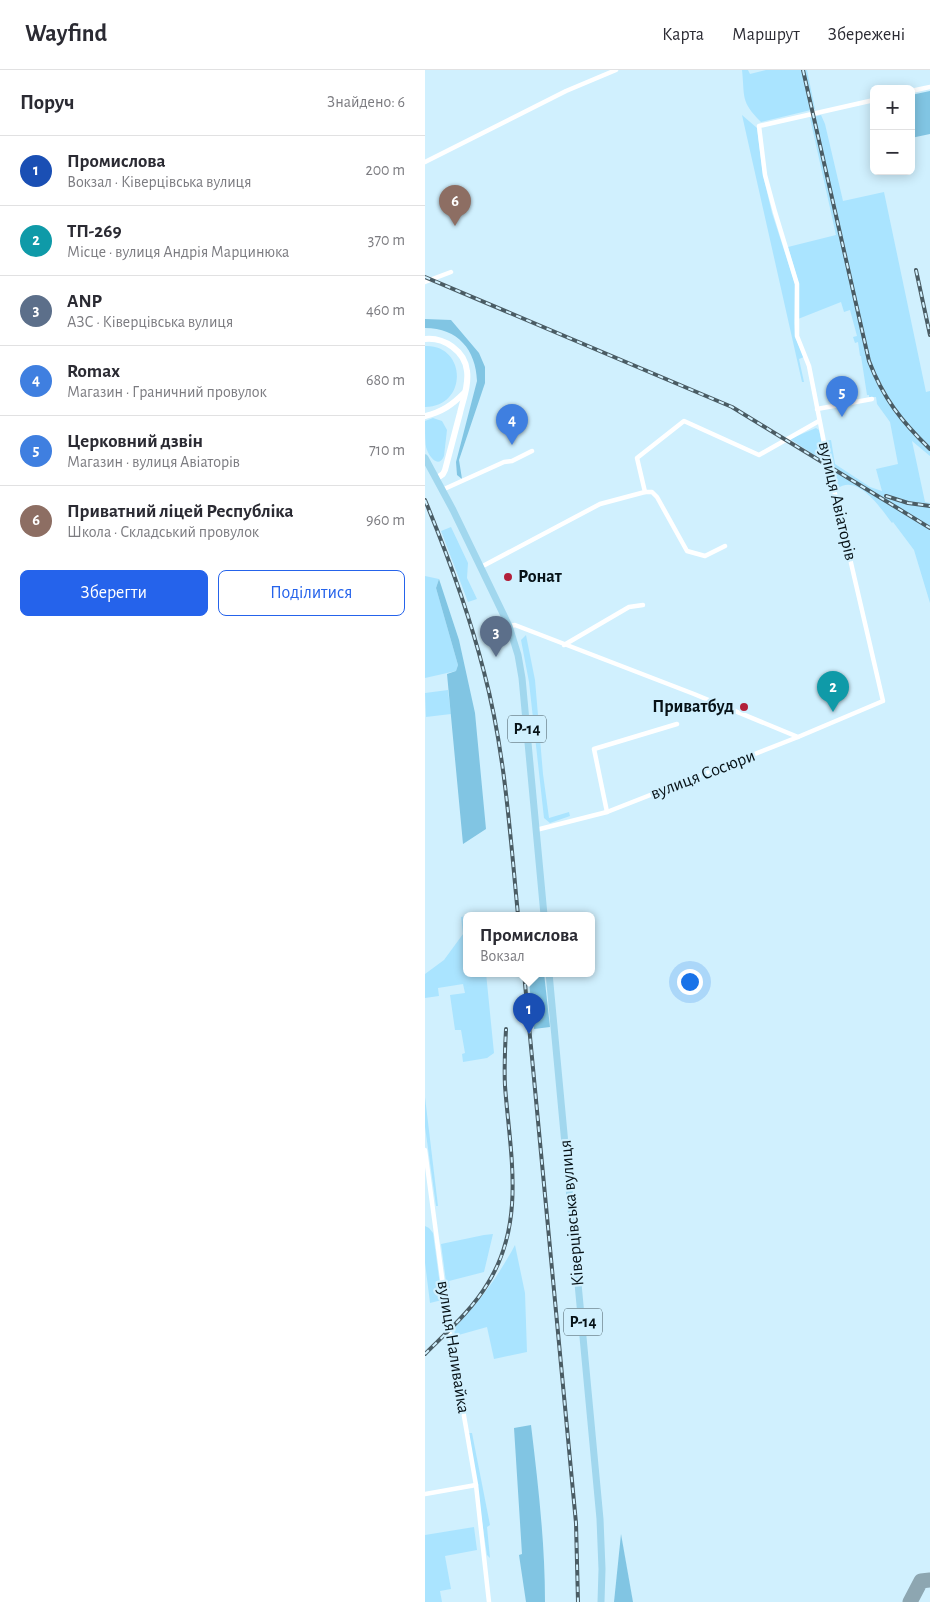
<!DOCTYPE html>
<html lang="uk">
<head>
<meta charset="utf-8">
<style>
	body { margin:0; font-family:"Alegreya Sans",sans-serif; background:#f2f2f3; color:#2b2b33 }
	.controls { position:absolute; right:15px; top:15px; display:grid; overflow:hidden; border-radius:8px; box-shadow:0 2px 12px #0003 }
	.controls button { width:45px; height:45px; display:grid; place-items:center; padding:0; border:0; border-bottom:1px solid #e1e1e2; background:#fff; color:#2b2b33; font:25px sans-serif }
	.you { position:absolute; left:264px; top:911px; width:18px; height:18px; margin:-12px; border:4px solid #fff; border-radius:50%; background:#1a73e8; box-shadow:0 0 0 8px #1a73e833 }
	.badge { display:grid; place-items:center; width:32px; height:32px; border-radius:50%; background:#2563eb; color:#fff; font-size:16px; font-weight:700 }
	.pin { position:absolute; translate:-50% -41px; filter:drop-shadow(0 1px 2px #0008) }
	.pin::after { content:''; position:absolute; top:26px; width:18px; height:15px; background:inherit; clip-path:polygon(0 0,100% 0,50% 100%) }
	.popup { position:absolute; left:38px; top:842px; width:132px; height:65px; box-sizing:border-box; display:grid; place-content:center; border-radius:8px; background:#fff; filter:drop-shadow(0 1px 4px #0005); font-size:16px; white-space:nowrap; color:#7c7c81 }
	.popup b { font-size:19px; color:#2b2b33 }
	.popup::after { content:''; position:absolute; left:50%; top:100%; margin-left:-10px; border:10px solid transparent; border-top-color:#fff }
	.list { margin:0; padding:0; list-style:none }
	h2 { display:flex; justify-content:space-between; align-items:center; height:65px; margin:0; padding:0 20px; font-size:21px }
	h2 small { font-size:16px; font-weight:400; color:#7c7c81 }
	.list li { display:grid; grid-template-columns:32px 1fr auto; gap:15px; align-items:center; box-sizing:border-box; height:70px; padding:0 20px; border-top:1px solid #e1e1e2 }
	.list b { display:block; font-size:19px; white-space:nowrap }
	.list p { margin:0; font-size:16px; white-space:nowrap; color:#7c7c81 }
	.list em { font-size:16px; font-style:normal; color:#7c7c81 }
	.actions { display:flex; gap:10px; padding:15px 20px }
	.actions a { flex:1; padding:11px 0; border:1px solid #2563eb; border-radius:8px; text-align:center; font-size:18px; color:#2563eb }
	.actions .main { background:#2563eb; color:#fff }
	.map { position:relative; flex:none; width:505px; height:1532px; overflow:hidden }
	header { display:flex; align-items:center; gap:30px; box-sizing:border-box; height:70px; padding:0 25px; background:#fff; border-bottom:1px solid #e1e1e2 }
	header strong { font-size:24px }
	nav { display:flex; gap:28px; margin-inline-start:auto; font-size:18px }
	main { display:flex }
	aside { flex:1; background:#fff }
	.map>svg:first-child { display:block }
	.green { fill:#aae4ff }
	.forest { fill:#81c5e3 }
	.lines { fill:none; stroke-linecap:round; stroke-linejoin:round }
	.taxiway { stroke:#8da6b1; stroke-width:15 }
	.street { stroke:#fff; stroke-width:4.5 }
	.secondary { stroke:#fff; stroke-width:6 }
	.primary { stroke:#a1d7ee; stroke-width:7 }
	.rail-casing { stroke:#4a5c64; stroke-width:4 }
	.rail { stroke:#d0f0fe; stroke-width:2; stroke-dasharray:5.5; stroke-linecap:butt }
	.poi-dot { fill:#b2203a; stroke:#d0f0fe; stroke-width:2 }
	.labels { text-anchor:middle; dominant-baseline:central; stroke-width:4.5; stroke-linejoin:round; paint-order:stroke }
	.shield { fill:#d0f0fe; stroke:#43555c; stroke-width:1 }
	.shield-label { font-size:16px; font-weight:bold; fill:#071217 }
	.street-label { font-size:18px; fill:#071217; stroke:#d0f0fe }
	.poi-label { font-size:18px; font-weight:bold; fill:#071217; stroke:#d0f0fe; text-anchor:start }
</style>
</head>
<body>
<header>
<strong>Wayfind</strong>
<nav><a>Карта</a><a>Маршрут</a><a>Збережені</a></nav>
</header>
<main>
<aside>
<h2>Поруч<small>Знайдено: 6</small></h2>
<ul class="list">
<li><span class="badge" style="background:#1a4fb4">1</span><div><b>Промислова</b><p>Вокзал · Ківерцівська вулиця</p></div><em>200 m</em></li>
<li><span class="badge" style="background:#0f9aa8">2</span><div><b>ТП-269</b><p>Місце · вулиця Андрія Марцинюка</p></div><em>370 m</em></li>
<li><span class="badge" style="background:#5c6f8a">3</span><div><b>ANP</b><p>АЗС · Ківерцівська вулиця</p></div><em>460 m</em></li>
<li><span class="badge" style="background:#3f7fe0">4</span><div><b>Romax</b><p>Магазин · Граничний провулок</p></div><em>680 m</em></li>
<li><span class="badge" style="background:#3f7fe0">5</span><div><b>Церковний дзвін</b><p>Магазин · вулиця Авіаторів</p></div><em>710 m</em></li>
<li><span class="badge" style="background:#8d6e63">6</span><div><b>Приватний ліцей Республіка</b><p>Школа · Складський провулок</p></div><em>960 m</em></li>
</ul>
<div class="actions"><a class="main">Зберегти</a><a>Поділитися</a></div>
</aside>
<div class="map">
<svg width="505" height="1532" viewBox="0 0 505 1532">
	<rect width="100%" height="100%" fill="#d0f0fe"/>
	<g class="green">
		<path d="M317,0H323L325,4L341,0H382L390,39L336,52C315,31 320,27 317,0Z"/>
		<path d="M317,45L332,58L338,105L347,143L370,214L369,253L370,267L379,287L374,289L379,312H377Z"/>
		<path d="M396,45L400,54L418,131L459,122L501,322L505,321V386L487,371L500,432L505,433V533L489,480L468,452L467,453C455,437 432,403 412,419L400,371L406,370L410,394L445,417L457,421L451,399L473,394L465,352L452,334L451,327H444V325H442L436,286H435L433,272L430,273L428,267L432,266L425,240L419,242L416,232L373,249L374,214L363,177L411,165L385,48Z"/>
		<path d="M0,276C41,274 44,336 0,337Z"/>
		<path d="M8,348L17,351L22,360L19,386C13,400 3,385 1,377C0,370 0,359 0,351Z"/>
		<path d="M391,358L394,360L401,393L365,369Z"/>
		<path d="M26,457L43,493L42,508L52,529L43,532L16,461Z"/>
		<path d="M0,506L14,509L11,518L33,595L31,601L0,608Z"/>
		<path d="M101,565L110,610L118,704L124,748L144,742L145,746L125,753L119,748L104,612L96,570Z"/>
		<path d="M23,620L26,644L1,647L0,623Z"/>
		<path d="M41,846L42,903H61L69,983L62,988L38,992L37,984L40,983L36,960H30L25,925L40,923L38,914L13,918L14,926L0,928V904L19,890L38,864L36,847Z"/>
		<path d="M0,1027L13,1136H11L0,1057Z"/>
		<path d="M0,1156L4,1158L8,1163L17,1230L5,1233L0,1193Z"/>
		<path d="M68,1164L59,1202L24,1211L25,1218L22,1219L16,1174L59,1165Z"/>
		<path d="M90,1175L100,1223L102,1282L69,1289L62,1257L30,1266L29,1258C54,1232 73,1207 90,1175Z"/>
		<path d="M44,1363H47L65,1455L62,1457L65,1488L62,1485Z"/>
		<path d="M49,1457L52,1480L20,1486L26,1519L15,1521L17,1532H0V1465Z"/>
	</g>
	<g class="forest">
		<path d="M505,21V64L486,68V25Z"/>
		<path d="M0,249L26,250L54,283L60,297V313L34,390L37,409L32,405L31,392L52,311C51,280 33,258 0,258Z"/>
		<path d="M14,509L34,570L50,643L61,759L38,774L22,604L31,601L33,595L11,518Z"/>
		<path d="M103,903H119L125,957L109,959Z"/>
		<path d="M106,1355C113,1414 120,1472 120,1532H101L94,1485L97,1484L89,1358Z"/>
		<path d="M196,1464L208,1532H189Z"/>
	</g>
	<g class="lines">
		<path class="taxiway" d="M485,1532L496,1511L505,1510"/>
		<g class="street">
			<path d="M486,21L505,17"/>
			<path d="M0,92L141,21L191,0"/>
			<path d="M0,212L26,202"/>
			<path d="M392,339L447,329"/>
			<path d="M17,420L79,392L87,391L107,381"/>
			<path d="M220,422H227L232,427L262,481L280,486L300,476"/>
			<path d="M56,497L175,434L220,422L212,388L259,351L334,385L394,351"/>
			<path d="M84,556L90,555L269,624L373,667L458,631L404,398L384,296L372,266V214L350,142L340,105L334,56L449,30"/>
			<path d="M139,575L204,537L218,535"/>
			<path d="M182,742L169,679L252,654"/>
			<path d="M111,760L182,742L373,667"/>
			<path d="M0,1080L24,1260L51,1415L64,1532"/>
			<path d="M0,1424L51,1415"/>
		</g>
		<g class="secondary">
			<path d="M0,269C19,267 40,281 42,301C44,315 38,330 35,343C30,362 25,381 20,400L18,404L11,409"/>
			<path d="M0,346C17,342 27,335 39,323"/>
		</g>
		<g class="primary">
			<path d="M0,388L28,440L84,556L93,585L97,608L119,845"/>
			<path d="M124,903L175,1449L177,1499L176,1532"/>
		</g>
		<g class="rail-casing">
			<g id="rail">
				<path d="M378,0L444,291C458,328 477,352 505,379"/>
				<path d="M491,200L505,265"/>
				<path d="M0,207L307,337L505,458"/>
				<path d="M461,426L483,433L505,436"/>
				<path d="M0,430C23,486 44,543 59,602C80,681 85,764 93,845"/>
				<path d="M99,903L151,1453L153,1532"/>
				<path d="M0,1284C22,1262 47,1240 63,1213C101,1152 85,1083 80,1016C79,997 80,978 81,959"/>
			</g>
		</g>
		<use href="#rail" class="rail"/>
	</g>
	<g class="poi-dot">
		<circle cx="83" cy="507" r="5"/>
		<circle cx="319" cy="637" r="5"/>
	</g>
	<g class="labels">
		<g class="shield">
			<rect x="83" y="645.5" width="38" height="27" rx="4"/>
			<rect x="139" y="1238.5" width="38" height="27" rx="4"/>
		</g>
		<g class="shield-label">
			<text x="102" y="659">Р-14</text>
			<text x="158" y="1252">Р-14</text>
		</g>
		<g class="street-label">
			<text transform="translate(412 431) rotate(77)">вулиця Авіаторів</text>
			<text transform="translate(278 705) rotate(-21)">вулиця Сосюри</text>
			<text transform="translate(147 1143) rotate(-95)">Ківерцівська вулиця</text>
			<text transform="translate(28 1277) rotate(81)">вулиця Наливайка</text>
		</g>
		<g class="poi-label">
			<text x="93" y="507">Ронат</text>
			<text x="309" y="637" text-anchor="end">Приватбуд</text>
		</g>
	</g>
</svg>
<div class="controls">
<button>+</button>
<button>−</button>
</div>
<div class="you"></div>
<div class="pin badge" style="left:104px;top:964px;background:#1a4fb4">1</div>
<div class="popup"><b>Промислова</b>Вокзал</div>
<div class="pin badge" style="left:408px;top:642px;background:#0f9aa8">2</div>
<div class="pin badge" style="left:71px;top:587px;background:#5c6f8a">3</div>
<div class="pin badge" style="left:87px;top:375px;background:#3f7fe0">4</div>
<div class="pin badge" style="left:417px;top:347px;background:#3f7fe0">5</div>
<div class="pin badge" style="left:30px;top:156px;background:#8d6e63">6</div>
</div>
</main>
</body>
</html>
